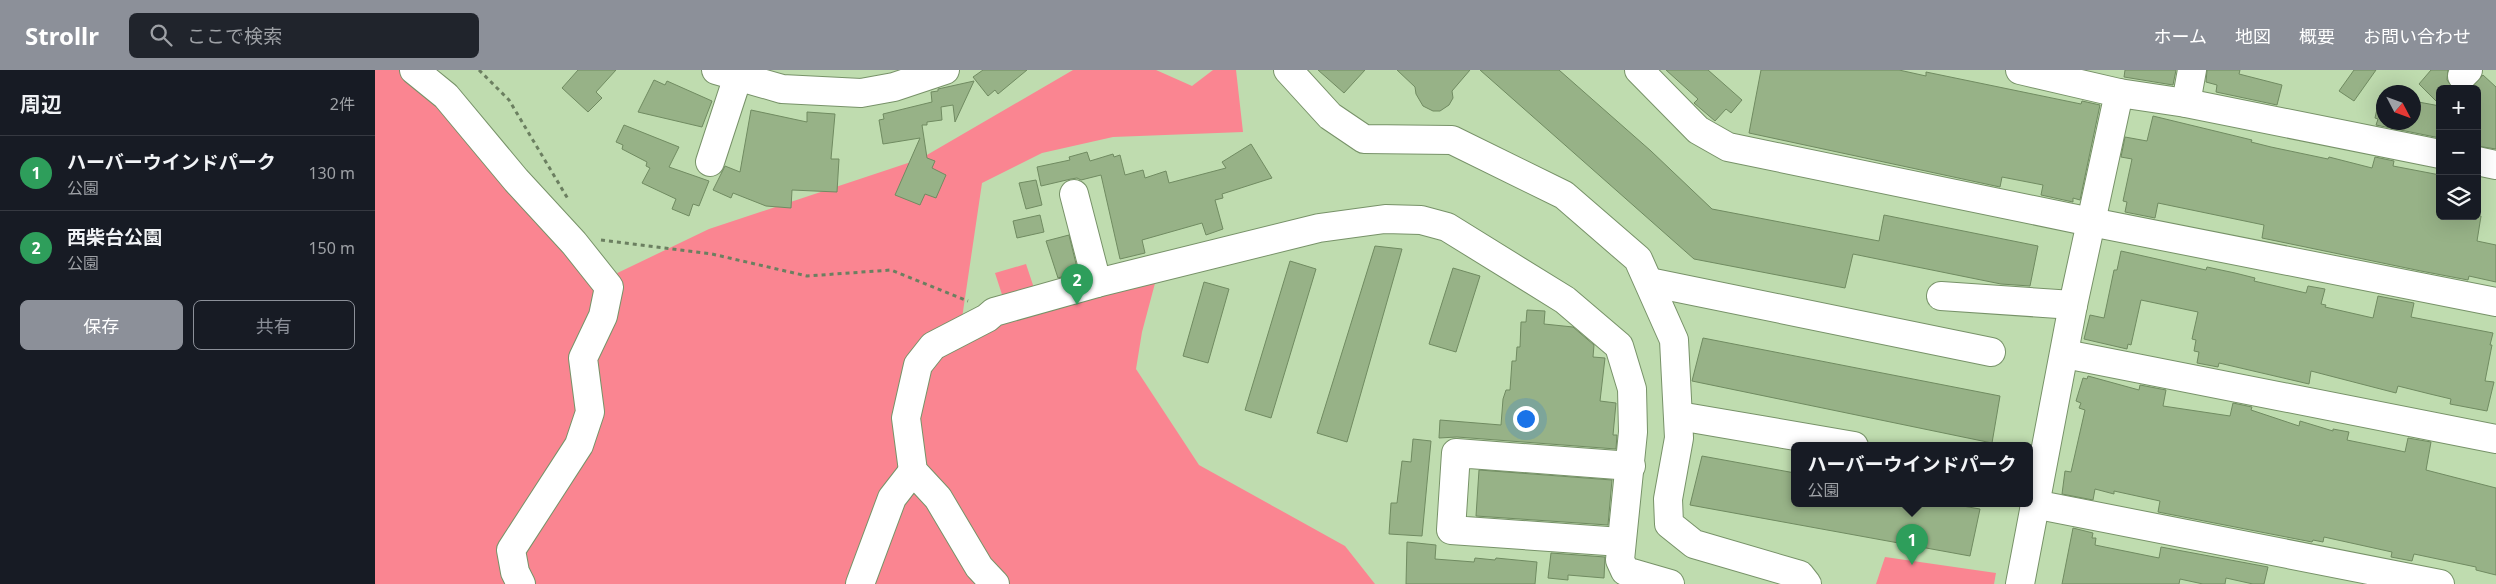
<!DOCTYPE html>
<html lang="ja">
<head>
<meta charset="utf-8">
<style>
	body { margin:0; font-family:"Noto Sans","Noto Sans JP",sans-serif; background:#20242c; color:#f1f3f6 }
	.controls { position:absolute; right:15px; top:15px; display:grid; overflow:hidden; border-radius:8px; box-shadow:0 5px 20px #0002 }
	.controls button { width:45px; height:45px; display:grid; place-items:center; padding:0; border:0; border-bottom:1px solid #363941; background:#171b24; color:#f1f3f6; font:25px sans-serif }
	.compass { position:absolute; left:2001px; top:15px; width:45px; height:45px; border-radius:50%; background:#171b24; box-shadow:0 5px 20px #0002; rotate:131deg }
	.you { position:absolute; left:1150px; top:348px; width:18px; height:18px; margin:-12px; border:4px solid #fff; border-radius:50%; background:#1a73e8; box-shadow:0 0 0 8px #1a73e833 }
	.badge { display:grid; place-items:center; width:32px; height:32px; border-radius:50%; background:#8c9099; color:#fff; font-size:16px; font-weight:700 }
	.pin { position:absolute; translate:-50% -41px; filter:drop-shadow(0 1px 2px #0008) }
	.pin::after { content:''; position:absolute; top:26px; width:18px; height:15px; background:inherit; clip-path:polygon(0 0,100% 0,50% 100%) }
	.popup { position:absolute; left:1416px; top:372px; width:242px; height:65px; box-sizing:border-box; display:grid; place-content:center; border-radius:8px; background:#171b24; filter:drop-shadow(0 1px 4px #0005); font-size:16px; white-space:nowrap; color:#9ea1a6 }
	.popup b { font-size:19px; color:#f1f3f6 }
	.popup::after { content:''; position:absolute; left:50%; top:100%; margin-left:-10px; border:10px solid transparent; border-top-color:#171b24 }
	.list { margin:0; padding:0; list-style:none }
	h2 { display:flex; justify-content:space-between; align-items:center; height:65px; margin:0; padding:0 20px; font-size:21px }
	h2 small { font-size:16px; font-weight:400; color:#9ea1a6 }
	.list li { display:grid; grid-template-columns:32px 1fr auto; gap:15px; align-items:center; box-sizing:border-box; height:75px; padding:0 20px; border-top:1px solid #363941 }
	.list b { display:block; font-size:19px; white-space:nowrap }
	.list p { margin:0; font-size:16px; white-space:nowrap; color:#9ea1a6 }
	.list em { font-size:16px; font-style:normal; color:#9ea1a6 }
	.actions { display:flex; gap:10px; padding:15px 20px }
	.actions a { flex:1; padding:11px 0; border:1px solid #8c9099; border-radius:8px; text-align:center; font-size:18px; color:#8c9099 }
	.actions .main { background:#8c9099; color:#fff }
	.icon { flex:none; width:28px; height:28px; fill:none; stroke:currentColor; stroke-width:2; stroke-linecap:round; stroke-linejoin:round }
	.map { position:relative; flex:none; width:2121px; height:514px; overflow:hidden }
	header { display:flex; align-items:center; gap:30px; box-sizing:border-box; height:70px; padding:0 25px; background:#8c9099; color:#fff }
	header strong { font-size:24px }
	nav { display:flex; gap:28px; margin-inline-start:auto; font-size:18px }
	.search { width:350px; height:45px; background:#20242c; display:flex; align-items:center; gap:12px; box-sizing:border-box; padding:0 18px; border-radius:8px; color:#9ea1a6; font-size:19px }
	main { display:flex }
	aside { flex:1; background:#171b24 }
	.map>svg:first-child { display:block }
	.green { fill:#fa8591 }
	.building { fill:#97b287; stroke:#708b61 }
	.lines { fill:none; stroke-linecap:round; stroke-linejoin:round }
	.minor-casing { stroke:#779268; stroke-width:30 }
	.path { stroke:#6b7f60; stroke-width:3; stroke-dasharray:4 4; stroke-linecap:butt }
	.minor { stroke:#fff; stroke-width:28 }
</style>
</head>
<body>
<header>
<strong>Strollr</strong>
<div class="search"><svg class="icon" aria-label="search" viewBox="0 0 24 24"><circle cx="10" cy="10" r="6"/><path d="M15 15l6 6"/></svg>ここで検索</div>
<nav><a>ホーム</a><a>地図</a><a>概要</a><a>お問い合わせ</a></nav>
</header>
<main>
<aside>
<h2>周辺<small>2件</small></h2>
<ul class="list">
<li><span class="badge" style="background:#2e9e5b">1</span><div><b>ハーバーウインドパーク</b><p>公園</p></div><em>130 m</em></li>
<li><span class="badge" style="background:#2e9e5b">2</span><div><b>西柴台公園</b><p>公園</p></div><em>150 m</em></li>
</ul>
<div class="actions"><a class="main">保存</a><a>共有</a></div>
</aside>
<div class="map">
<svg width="2121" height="514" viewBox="0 0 2121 514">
	<rect width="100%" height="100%" fill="#bfdcaf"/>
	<g class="green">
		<path d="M0,0H56L232,208L334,159L545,89L698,0H781L817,16L838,0H861L868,62L738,67L667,83L607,113L586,255L632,240L620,203L651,194L663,230L783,202L767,262L761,299L824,395L970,476L1000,514H0Z"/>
		<path d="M1510,487L1621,503L1619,514H1501Z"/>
	</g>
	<g class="building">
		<path d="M203,0H241L221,22L227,28L213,42L187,18Z"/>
		<path d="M608,0H652L623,24L620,20L613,26L598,7Z"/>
		<path d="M943,0H990L969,23Z"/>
		<path d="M1022,0H1095L1077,21L1078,28L1074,35L1065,41H1058L1048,36L1041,24L1040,17Z"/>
		<path d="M1105,0H1184L1276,81L1337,139L1504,171L1509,145L1663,176L1655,216L1626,214L1478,184L1470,218L1319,189Z"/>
		<path d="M1291,0H1333L1367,30L1356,43L1351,39L1340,51L1319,33L1323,29Z"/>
		<path d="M1386,0H1524L1551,6V2L1706,34L1707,31L1725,35L1705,130L1698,128V132L1666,125L1668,115L1627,107L1625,117L1374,63Z"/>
		<path d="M1750,0H1801L1798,15L1749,7Z"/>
		<path d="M1832,0H1865L1864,4L1907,15L1902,35L1841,22L1842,15L1831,12Z"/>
		<path d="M1979,0H2001L1979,31L1964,21Z"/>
		<path d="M2056,0H2073L2072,10L2079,19H2065V35L2044,14Z"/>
		<path d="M2108,5L2121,17V79L2102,76V19H2095Z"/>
		<path d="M279,10L290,15L292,11L337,31L327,57L263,42Z"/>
		<path d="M599,11L580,52L578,35L566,37L567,50L552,52V55H547L552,88L560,91L557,98L571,105L561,128L550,124L545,135L520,125L545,68L508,74L504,50L509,49L508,44L557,32L556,22L563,21V19Z"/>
		<path d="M2005,25L2008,26V52H2038V31L2065,36V68L2001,55L2003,49L2000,48Z"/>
		<path d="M376,40L432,52V42L460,44L456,89H464L462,122L417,120L416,138L391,136L358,123L356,128L338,120L350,96L365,102Z"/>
		<path d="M1778,46L1877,70L1876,72L1896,77L1953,89L1954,87L1997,98L2000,87L2019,91L2018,96L2065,105V146H2106L2102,171L2121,175V212L2094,206L2093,210L2046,201L1887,168L1889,155L1783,133L1780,148L1750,142L1752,132L1748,131L1757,89L1746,87L1750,67L1772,71Z"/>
		<path d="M249,55L304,77L294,97L334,111L324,136L318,134L314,146L297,139L301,129L267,113L275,98L271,96L272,92L247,79L248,75L241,72Z"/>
		<path d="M876,74L897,108L847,124L848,128L840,130L848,159L831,165L827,153L767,170L770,183L745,189L726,105L706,110L702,108L696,109L666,116L662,97L695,90L694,87L712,82L715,91L738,84L739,87L745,85L750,105L768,100L770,108L791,101L794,113L851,98L847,92Z"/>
		<path d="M661,110L667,135L651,139L644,113Z"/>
		<path d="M665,145L669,162L642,168L638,151Z"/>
		<path d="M694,165L703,202L683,208L671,171Z"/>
		<path d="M1000,176L1027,179L972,372L942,363Z"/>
		<path d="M1746,181L1831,200L1832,197L1860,203L1880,208L1879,211L1931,223L1933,216L1950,219L1946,234L1951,235L1950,237L1998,248L2003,226L2039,233L2036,247L2118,263L2115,275H2117L2110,311L2119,312L2112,341L2075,334L2076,329L2055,324L2023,316L2021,323L1936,301L1934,314L1844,293L1843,297L1822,293L1824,282L1819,281L1821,270L1817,269L1823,242L1766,230L1756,275L1753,274L1752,279L1709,269L1715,245L1729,248L1739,200H1742Z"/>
		<path d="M915,191L941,199L896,348L870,340Z"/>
		<path d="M1078,198L1105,206L1081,282L1054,274Z"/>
		<path d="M829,212L854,219L833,293L808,286Z"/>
		<path d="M1152,240L1170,241L1169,254L1198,257L1219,275L1218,287L1230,288L1225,331L1241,333L1238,365H1242L1241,379L1082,367L1064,368L1065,350L1126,355L1128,329L1131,320H1135L1137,291H1141L1142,277H1145L1146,252H1151Z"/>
		<path d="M1328,268L1625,326L1617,373L1317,311Z"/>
		<path d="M1713,306L1764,320L1765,315L1791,320L1788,336L1855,346L1858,333L1877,337L1876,340L1924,356L1925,351L1958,361V359L1974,362L1972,370L2021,380L2030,382L2033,368L2056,372L2051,400L2121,418V505L2101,500V497L2039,484L2037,491L2016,487L2017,482L1949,467L1948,472L1938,470L1937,472L1783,442L1785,431L1739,421V424L1720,419L1718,430L1687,424L1690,401L1696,402L1710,340L1704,338L1706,333L1701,331L1708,308L1712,309Z"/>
		<path d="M1038,369L1056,371L1047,466L1014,464L1016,433H1022L1027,391L1036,392Z"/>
		<path d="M1327,386L1420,403V434H1576L1605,439L1595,486L1315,435Z"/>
		<path d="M1104,400L1237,410L1233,455L1101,446Z"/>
		<path d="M1698,458L1718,463L1717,468H1721L1720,475L1784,488L1786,477L1893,497L1889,514H1878L1851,508L1850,514H1828L1805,509L1804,514H1687Z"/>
		<path d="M1032,472L1061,475L1060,489L1099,492L1100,488L1120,490L1121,488L1162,492L1160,514H1031Z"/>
		<path d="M1176,483L1230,487L1229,508L1193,505V510L1173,508Z"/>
	</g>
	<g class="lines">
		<g class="minor-casing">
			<g id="minor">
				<path d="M39,0L71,26L141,110L199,173L234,217L228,246L208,288L215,342L204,375L136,480L140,502L146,514"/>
				<path d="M341,0L407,19L486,23L519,17L570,0"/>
				<path d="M913,0L955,46L989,69L1077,70L1189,125L1263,189L1299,270L1304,368L1293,429L1294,454L1319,474L1425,505L1432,514"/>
				<path d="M1264,0L1323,60L1353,77L1716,152L2121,232"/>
				<path d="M1645,0L1744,23L1811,33L2065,84"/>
				<path d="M2087,6L2093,0"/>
				<path d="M1811,33L1817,0"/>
				<path d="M2102,91L2121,95"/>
				<path d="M335,92L365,0"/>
				<path d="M699,124L722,213"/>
				<path d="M1274,212L1616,282"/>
				<path d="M1566,226L1698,235"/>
				<path d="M1690,284L2121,369"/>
				<path d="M1304,346L1479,376"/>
				<path d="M1659,434L2065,514"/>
				<path d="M1246,472L1076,460L1081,383L1256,396"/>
				<path d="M485,514L517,428L538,401"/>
				<path d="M620,514L604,497L563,428L538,401L531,348L543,295L558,276L612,248L619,242L722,213L944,158L1010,149L1046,150L1072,157L1190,230L1244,276L1257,319L1258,362L1245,490L1250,501L1295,514"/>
				<path d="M1645,514L1698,235L1744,23"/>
			</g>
		</g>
		<g class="path">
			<path d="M104,0L134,30L193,129"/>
			<path d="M226,170L337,184L432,206L516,200L593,231"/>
		</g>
		<use href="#minor" class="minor"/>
	</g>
</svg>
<div class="controls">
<button>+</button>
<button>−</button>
<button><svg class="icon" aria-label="layers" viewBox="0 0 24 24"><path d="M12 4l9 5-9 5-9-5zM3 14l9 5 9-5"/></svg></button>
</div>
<svg class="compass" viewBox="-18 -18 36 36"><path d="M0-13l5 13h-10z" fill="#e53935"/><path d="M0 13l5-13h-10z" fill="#9ea1a6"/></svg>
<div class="you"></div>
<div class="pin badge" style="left:1537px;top:495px;background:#2e9e5b">1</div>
<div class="popup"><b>ハーバーウインドパーク</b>公園</div>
<div class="pin badge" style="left:702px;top:235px;background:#2e9e5b">2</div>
</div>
</main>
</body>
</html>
